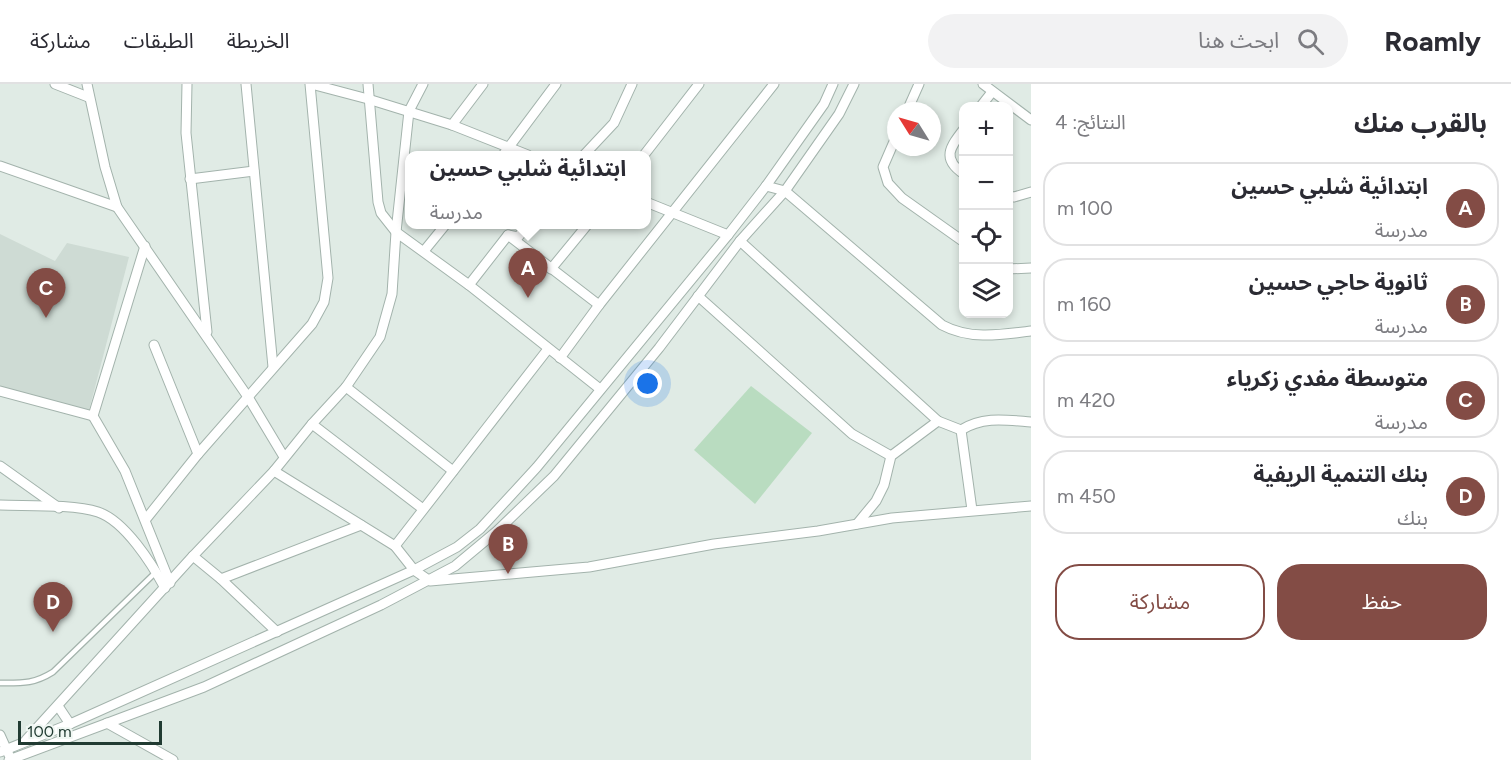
<!DOCTYPE html>
<html lang="ar">
<head>
<meta charset="utf-8">
<style>
	body { margin:0; font-family:Figtree,"Noto Sans Arabic",sans-serif; background:#f2f2f3; color:#2b2b33; direction:rtl }
	.controls { position:absolute; right:18px; top:18px; display:grid; overflow:hidden; border-radius:12px; box-shadow:0 3px 9px #0003 }
	.controls button { width:54px; height:54px; display:grid; place-items:center; padding:0; border:0; border-bottom:2px solid #e1e1e2; background:#fff; color:#2b2b33; font:30px sans-serif }
	.compass { position:absolute; left:887px; top:18px; width:54px; height:54px; border-radius:50%; background:#fff; box-shadow:0 3px 9px #0003; rotate:307deg }
	.scale { position:absolute; left:18px; bottom:15px; width:144px; box-sizing:border-box; padding-left:6px; border:3px solid #213b32; border-top:0; font-size:16px; line-height:21px; white-space:nowrap; color:#213b32; -webkit-text-stroke:4px #f0f7f3; paint-order:stroke }
	.you { position:absolute; left:648px; top:300px; width:21px; height:21px; margin:-15px; border:4px solid #fff; border-radius:50%; background:#1a73e8; box-shadow:0 0 0 9px #1a73e833 }
	.badge { display:grid; place-items:center; width:39px; height:39px; border-radius:50%; background:#834c45; color:#fff; font-size:20px; font-weight:700 }
	.pin { position:absolute; translate:-50% -50px; filter:drop-shadow(0 2px 3px #0008) }
	.pin::after { content:''; position:absolute; top:32px; width:21px; height:18px; background:inherit; clip-path:polygon(0 0,100% 0,50% 100%) }
	.popup { position:absolute; left:405px; top:67px; width:246px; height:78px; box-sizing:border-box; display:grid; place-content:center; border-radius:12px; background:#fff; filter:drop-shadow(0 2px 4px #0005); font-size:20px; white-space:nowrap; color:#7c7c81 }
	.popup b { font-size:22px; color:#2b2b33 }
	.popup::after { content:''; position:absolute; left:50%; top:100%; margin-left:-12px; border:12px solid transparent; border-top-color:#fff }
	.list { margin:0; padding:0; list-style:none }
	h2 { display:flex; justify-content:space-between; align-items:center; height:78px; margin:0; padding:0 24px; font-size:26px }
	h2 small { font-size:20px; font-weight:400; color:#7c7c81 }
	.list li { display:grid; grid-template-columns:39px 1fr auto; gap:18px; align-items:center; box-sizing:border-box; height:84px; margin:0 12px 12px; padding:0 12px; border:2px solid #e1e1e2; border-radius:24px }
	.list b { display:block; font-size:22px; white-space:nowrap }
	.list p { margin:0; font-size:20px; white-space:nowrap; color:#7c7c81 }
	.list em { font-size:20px; font-style:normal; color:#7c7c81 }
	.actions { display:flex; gap:12px; padding:18px 24px }
	.actions a { flex:1; padding:14px 0; border:2px solid #834c45; border-radius:24px; text-align:center; font-size:21px; color:#834c45 }
	.actions .main { background:#834c45; color:#fff }
	.icon { flex:none; width:33px; height:33px; fill:none; stroke:currentColor; stroke-width:2; stroke-linecap:round; stroke-linejoin:round }
	.map { position:relative; flex:none; width:1031px; height:676px; overflow:hidden; direction:ltr }
	header { display:flex; align-items:center; gap:36px; box-sizing:border-box; height:84px; padding:0 30px; background:#fff; border-bottom:2px solid #e1e1e2 }
	header strong { font-size:28px }
	nav { display:flex; gap:33px; margin-inline-start:auto; font-size:21px }
	.search { width:420px; height:54px; background:#f2f2f3; display:flex; align-items:center; gap:15px; box-sizing:border-box; padding:0 21px; border-radius:33px; color:#7c7c81; font-size:22px }
	main { display:flex }
	aside { flex:1; background:#fff }
	.map>svg:first-child { display:block }
	.built { fill:#cedbd4 }
	.green { fill:#b9dcc0 }
	.lines { fill:none; stroke-linecap:round; stroke-linejoin:round }
	.lane-casing { stroke:#a3b3ac; stroke-width:7 }
	.street-casing { stroke:#a3b3ac; stroke-width:11 }
	.lane { stroke:#fff; stroke-width:4.5 }
	.street { stroke:#fff; stroke-width:9 }
</style>
</head>
<body>
<header>
<strong>Roamly</strong>
<div class="search"><svg class="icon" aria-label="search" viewBox="0 0 24 24"><circle cx="10" cy="10" r="6"/><path d="M15 15l6 6"/></svg>ابحث هنا</div>
<nav><a>الخريطة</a><a>الطبقات</a><a>مشاركة</a></nav>
</header>
<main>
<aside>
<h2>بالقرب منك<small>النتائج: 4</small></h2>
<ul class="list">
<li><span class="badge">A</span><div><b>ابتدائية شلبي حسين</b><p>مدرسة</p></div><em>100 m</em></li>
<li><span class="badge">B</span><div><b>ثانوية حاجي حسين</b><p>مدرسة</p></div><em>160 m</em></li>
<li><span class="badge">C</span><div><b>متوسطة مفدي زكرياء</b><p>مدرسة</p></div><em>420 m</em></li>
<li><span class="badge">D</span><div><b>بنك التنمية الريفية</b><p>بنك</p></div><em>450 m</em></li>
</ul>
<div class="actions"><a class="main">حفظ</a><a>مشاركة</a></div>
</aside>
<div class="map">
<svg width="1031" height="676" viewBox="0 0 1031 676">
	<rect width="100%" height="100%" fill="#e0ebe5"/>
	<path class="built" d="M0,150L55,177L67,159L129,173L88,330L0,304Z"/>
	<path class="green" d="M751,302L812,349L755,420L694,366Z"/>
	<g class="lines">
		<g class="lane-casing">
			<path id="lane" d="M0,599C22,599 34,600 53,588L155,489"/>
		</g>
		<g class="street-casing">
			<g id="street">
				<path d="M55,0L88,13"/>
				<path d="M87,0L105,83L117,123L248,313L284,373"/>
				<path d="M187,0L186,49L207,248"/>
				<path d="M246,0L273,283"/>
				<path d="M311,0L368,15L452,41L528,71"/>
				<path d="M368,0L378,118L381,129L396,148L469,201L600,305"/>
				<path d="M983,0L1031,36"/>
				<path d="M981,22L992,8"/>
				<path d="M907,27L919,0"/>
				<path d="M452,41L483,0"/>
				<path d="M964,45C950,63 941,75 964,90"/>
				<path d="M896,53L883,83L888,99L902,114L964,158"/>
				<path d="M503,71L556,0"/>
				<path d="M584,71L614,39L632,0"/>
				<path d="M644,71L699,0"/>
				<path d="M0,82L117,123"/>
				<path d="M190,95L254,87"/>
				<path d="M766,102L785,107L942,241C970,256 1000,251 1031,247"/>
				<path d="M1008,112L1014,113L1031,108"/>
				<path d="M646,118L728,151"/>
				<path d="M508,151L599,221"/>
				<path d="M740,157L938,337L961,346"/>
				<path d="M145,162L93,332L125,387L170,499"/>
				<path d="M424,167L446,140"/>
				<path d="M551,185L588,140"/>
				<path d="M1008,185L1031,184"/>
				<path d="M469,201L508,151L518,153L529,140"/>
				<path d="M698,212L852,350L891,372"/>
				<path d="M154,261L198,370"/>
				<path d="M560,274L599,221L774,0"/>
				<path d="M346,303L453,387"/>
				<path d="M0,307L93,332"/>
				<path d="M312,340L423,425"/>
				<path d="M0,382L59,424"/>
				<path d="M274,387L395,462L414,486L430,497L589,483L714,460L818,447L892,434L1031,422"/>
				<path d="M0,421C27,422 74,420 98,428C125,437 152,480 165,504"/>
				<path d="M972,426L961,346C983,332 1006,336 1031,338"/>
				<path d="M146,435L198,370L312,240L324,218L328,194L310,0"/>
				<path d="M857,440L876,417L884,401L891,372L938,337"/>
				<path d="M395,462L548,265"/>
				<path d="M193,472L221,495L277,548"/>
				<path d="M221,495L361,441"/>
				<path d="M58,622L70,640"/>
				<path d="M107,639L173,676"/>
				<path d="M0,651L9,671"/>
				<path d="M26,656L193,472L274,387L312,340L346,303L380,253L392,210L396,148L409,27L423,0"/>
				<path d="M0,668L70,640L414,486L457,463L480,445L537,383L728,151L766,102L824,20L833,0"/>
				<path d="M9,676L204,603L381,521L455,482L497,447L554,392L659,264L740,157L785,107L839,30L854,0"/>
			</g>
		</g>
		<use href="#lane" class="lane"/>
		<use href="#street" class="street"/>
	</g>
</svg>
<div class="controls">
<button>+</button>
<button>−</button>
<button><svg class="icon" aria-label="locate" viewBox="0 0 24 24"><circle cx="12" cy="12" r="6"/><path d="M12 2v4M12 18v4M2 12h4M18 12h4"/></svg></button>
<button><svg class="icon" aria-label="layers" viewBox="0 0 24 24"><path d="M12 4l9 5-9 5-9-5zM3 14l9 5 9-5"/></svg></button>
</div>
<svg class="compass" viewBox="-18 -18 36 36"><path d="M0-13l5 13h-10z" fill="#e53935"/><path d="M0 13l5-13h-10z" fill="#7c7c81"/></svg>
<div class="scale">100 m</div>
<div class="you"></div>
<div class="pin badge" style="left:528px;top:214px">A</div>
<div class="popup"><b>ابتدائية شلبي حسين</b>مدرسة</div>
<div class="pin badge" style="left:508px;top:490px">B</div>
<div class="pin badge" style="left:46px;top:234px">C</div>
<div class="pin badge" style="left:53px;top:548px">D</div>
</div>
</main>
</body>
</html>
